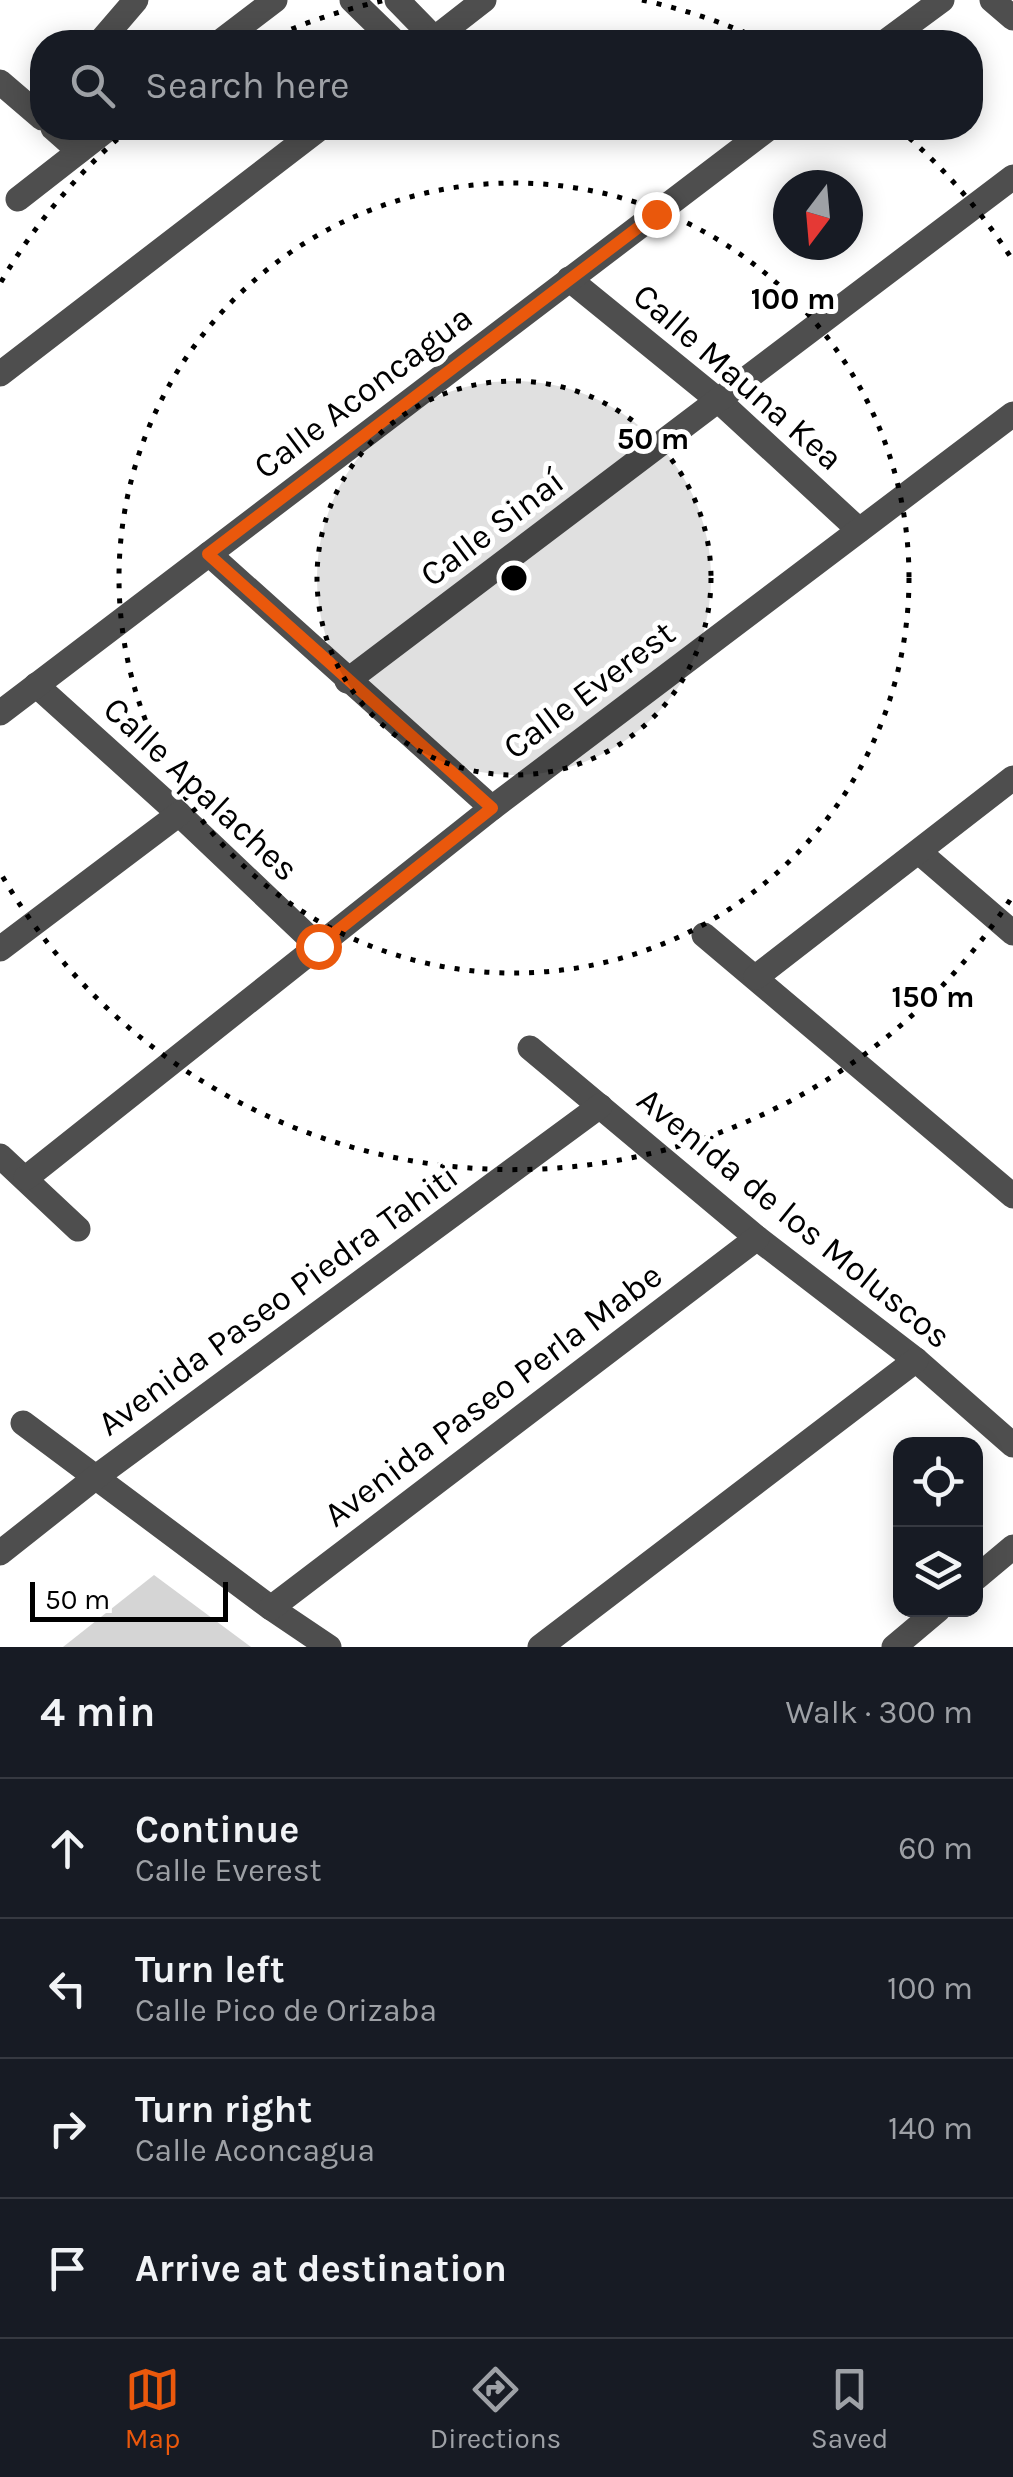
<!DOCTYPE html>
<html lang="en">
<head>
<meta charset="utf-8">
<style>
	body { margin:0; font-family:Karla,sans-serif; background:#20242c; color:#f1f3f6 }
	.controls { position:absolute; right:30px; bottom:30px; display:grid; overflow:hidden; border-radius:20px; box-shadow:0 5px 25px #0003 }
	.controls button { width:90px; height:90px; display:grid; place-items:center; padding:0; border:0; border-bottom:2px solid #363941; background:#171b24; color:#f1f3f6; font:50px sans-serif }
	.compass { position:absolute; left:773px; top:170px; width:90px; height:90px; border-radius:50%; background:#171b24; box-shadow:0 5px 25px #0003; rotate:196deg }
	.scale { position:absolute; left:30px; bottom:25px; width:198px; box-sizing:border-box; padding-left:10px; border:5px solid #000; border-top:0; font-size:28px; line-height:35px; white-space:nowrap; color:#000; -webkit-text-stroke:8px #fff; paint-order:stroke }
	.stop { position:absolute; width:30px; height:30px; margin:-22px; border:8px solid #ea580c; border-radius:50%; background:#fff }
	.stop.end { background:#ea580c; border-color:#fff; box-shadow:0 2px 10px #0008 }
	.list { margin:0; padding:0; list-style:none }
	h2 { display:flex; justify-content:space-between; align-items:center; height:130px; margin:0; padding:0 40px; font-size:42px }
	h2 small { font-size:32px; font-weight:400; color:#9ea1a6 }
	.list li { display:grid; grid-template-columns:65px 1fr auto; gap:30px; align-items:center; box-sizing:border-box; height:140px; padding:0 40px; border-top:2px solid #363941 }
	.list b { display:block; font-size:38px; white-space:nowrap }
	.list p { margin:0; font-size:32px; white-space:nowrap; color:#9ea1a6 }
	.list em { font-size:32px; font-style:normal; color:#9ea1a6 }
	.icon { flex:none; width:55px; height:55px; fill:none; stroke:currentColor; stroke-width:2; stroke-linecap:round; stroke-linejoin:round }
	.map { position:relative; flex:none; width:1013px; height:1647px; overflow:hidden }
	.search { position:absolute; background:#171b24; box-shadow:0 5px 25px #0003; left:30px; right:30px; top:30px; height:110px; display:flex; align-items:center; gap:25px; box-sizing:border-box; padding:0 35px; border-radius:40px; color:#9ea1a6; font-size:38px }
	.sheet { height:690px; background:#171b24 }
	nav { display:flex; justify-content:space-around; align-items:center; box-sizing:border-box; height:140px; border-top:2px solid #363941; background:#171b24; font-size:28px; color:#9ea1a6 }
	nav a { display:grid; justify-items:center; gap:5px }
	nav .on { color:#ea580c }
	.map>svg:first-child { display:block }
	.green { fill:#d5d5d5 }
	.lines { fill:none; stroke-linecap:round; stroke-linejoin:round }
	.minor { stroke:#4e4e4e; stroke-width:25 }
	.route { stroke:#ea580c; stroke-width:12 }
	.ring { fill:none; stroke:#000; stroke-width:5; stroke-dasharray:5 10 }
	.labels { text-anchor:middle; dominant-baseline:central; stroke-width:10; stroke-linejoin:round; paint-order:stroke }
	.street-label { font-size:35px; fill:#000; stroke:#fff }
	.centre { fill:#000; stroke:#fff; stroke-width:5 }
	.ring-label { font-size:30px; text-anchor:middle; font-weight:bold; fill:#000; stroke:#fff; stroke-width:10; stroke-linejoin:round; paint-order:stroke }
</style>
</head>
<body>
<div class="map">
<svg width="1013" height="1647" viewBox="0 0 1013 1647">
	<rect width="100%" height="100%" fill="#fff"/>
	<path class="green" d="M154,1575L251,1647H63Z"/>
	<g class="lines">
		<g class="minor">
			<path d="M352,0L395,42"/>
			<path d="M397,0L435,39"/>
			<path d="M992,0L1013,18"/>
			<path d="M100,42L136,0"/>
			<path d="M220,42L275,0"/>
			<path d="M430,42L484,0"/>
			<path d="M885,42L942,0"/>
			<path d="M0,82L42,118"/>
			<path d="M53,128L79,151"/>
			<path d="M18,199L109,128"/>
			<path d="M569,279L719,401L859,530"/>
			<path d="M0,374L320,128"/>
			<path d="M209,554L492,808"/>
			<path d="M347,681L1013,177"/>
			<path d="M36,685L179,814L318,946"/>
			<path d="M0,713L769,128"/>
			<path d="M919,852L1013,933"/>
			<path d="M704,935L1013,1196"/>
			<path d="M0,949L179,814"/>
			<path d="M756,977L1013,778"/>
			<path d="M530,1048L757,1238L916,1360L1013,1445"/>
			<path d="M0,1156L78,1229"/>
			<path d="M26,1178L492,808L1013,414"/>
			<path d="M23,1423L271,1608L329,1647"/>
			<path d="M0,1553L96,1477L600,1106"/>
			<path d="M976,1578L1013,1547"/>
			<path d="M271,1608L757,1238"/>
			<path d="M540,1647L916,1360"/>
			<path d="M894,1647L938,1610"/>
		</g>
	</g>
	<g class="lines">
		<path class="route" d="M318,946L492,808L208,554L656,214"/>
	</g>
	<circle cx="514" cy="578" r="197" fill="#000" fill-opacity=".12"/>
	<g class="ring">
		<circle cx="514" cy="578" r="197"/>
		<circle cx="514" cy="578" r="395"/>
		<path d="M1010 900A592 592 0 0 1 1 874M1 282A592 592 0 0 1 130 128M264 41A592 592 0 0 1 386 0M642 0A592 592 0 0 1 764 41M898 128A592 592 0 0 1 1010 256"/>
	</g>
	<g class="labels">
		<g class="street-label">
			<text transform="translate(738 377) rotate(41)">Calle Mauna Kea</text>
			<text transform="translate(363 392) rotate(-37)">Calle Aconcagua</text>
			<text transform="translate(492 528) rotate(-37)">Calle Sinaí</text>
			<text transform="translate(589 690) rotate(-37)">Calle Everest</text>
			<text transform="translate(201 789) rotate(43)">Calle Apalaches</text>
			<text transform="translate(794 1218) rotate(39)">Avenida de los Moluscos</text>
			<text transform="translate(278 1300) rotate(-36)">Avenida Paseo Piedra Tahiti</text>
			<text transform="translate(493 1395) rotate(-37)">Avenida Paseo Perla Mabe</text>
		</g>
	</g>
	<circle cx="514" cy="578" r="15" class="centre"/>
	<g class="ring-label">
		<text x="793" y="309">100 m</text>
		<text x="653" y="449">50 m</text>
		<text x="933" y="1007">150 m</text>
	</g>
</svg>
<div class="controls">
<button><svg class="icon" aria-label="locate" viewBox="0 0 24 24"><circle cx="12" cy="12" r="6"/><path d="M12 2v4M12 18v4M2 12h4M18 12h4"/></svg></button>
<button><svg class="icon" aria-label="layers" viewBox="0 0 24 24"><path d="M12 4l9 5-9 5-9-5zM3 14l9 5 9-5"/></svg></button>
</div>
<svg class="compass" viewBox="-18 -18 36 36"><path d="M0-13l5 13h-10z" fill="#e53935"/><path d="M0 13l5-13h-10z" fill="#9ea1a6"/></svg>
<div class="scale">50 m</div>
<div class="stop" style="left:318px;top:946px"></div>
<div class="stop end" style="left:656px;top:214px"></div>
<div class="search"><svg class="icon" aria-label="search" viewBox="0 0 24 24"><circle cx="10" cy="10" r="6"/><path d="M15 15l6 6"/></svg>Search here</div>
</div>
<section class="sheet">
<h2>4 min<small>Walk · 300 m</small></h2>
<ul class="list">
<li><svg class="icon" aria-label="ahead" viewBox="0 0 24 24"><path d="M12 20V5M6 11l6-6 6 6"/></svg><div><b>Continue</b><p>Calle Everest</p></div><em>60 m</em></li>
<li><svg class="icon" aria-label="left" viewBox="0 0 24 24"><path d="M17 20v-9H6M10 6l-5 5 5 5"/></svg><div><b>Turn left</b><p>Calle Pico de Orizaba</p></div><em>100 m</em></li>
<li><svg class="icon" aria-label="right" viewBox="0 0 24 24"><path d="M7 20v-9h11M14 6l5 5-5 5"/></svg><div><b>Turn right</b><p>Calle Aconcagua</p></div><em>140 m</em></li>
<li><svg class="icon" aria-label="arrive" viewBox="0 0 24 24"><path d="M6 21V4h12l-3 4 3 4H6"/></svg><div><b>Arrive at destination</b></div></li>
</ul>
</section>
<nav>
<a class="on"><svg class="icon" aria-label="map" viewBox="0 0 24 24"><path d="M3 6l6-2 6 2 6-2v14l-6 2-6-2-6 2zM9 4v14M15 6v14"/></svg>Map</a>
<a><svg class="icon" aria-label="directions" viewBox="0 0 24 24"><path d="M12 3l9 9-9 9-9-9zM9 14v-3h6M13 9l2 2-2 2"/></svg>Directions</a>
<a><svg class="icon" aria-label="saved" viewBox="0 0 24 24"><path d="M7 4h10v16l-5-4-5 4z"/></svg>Saved</a>
</nav>
</body>
</html>
